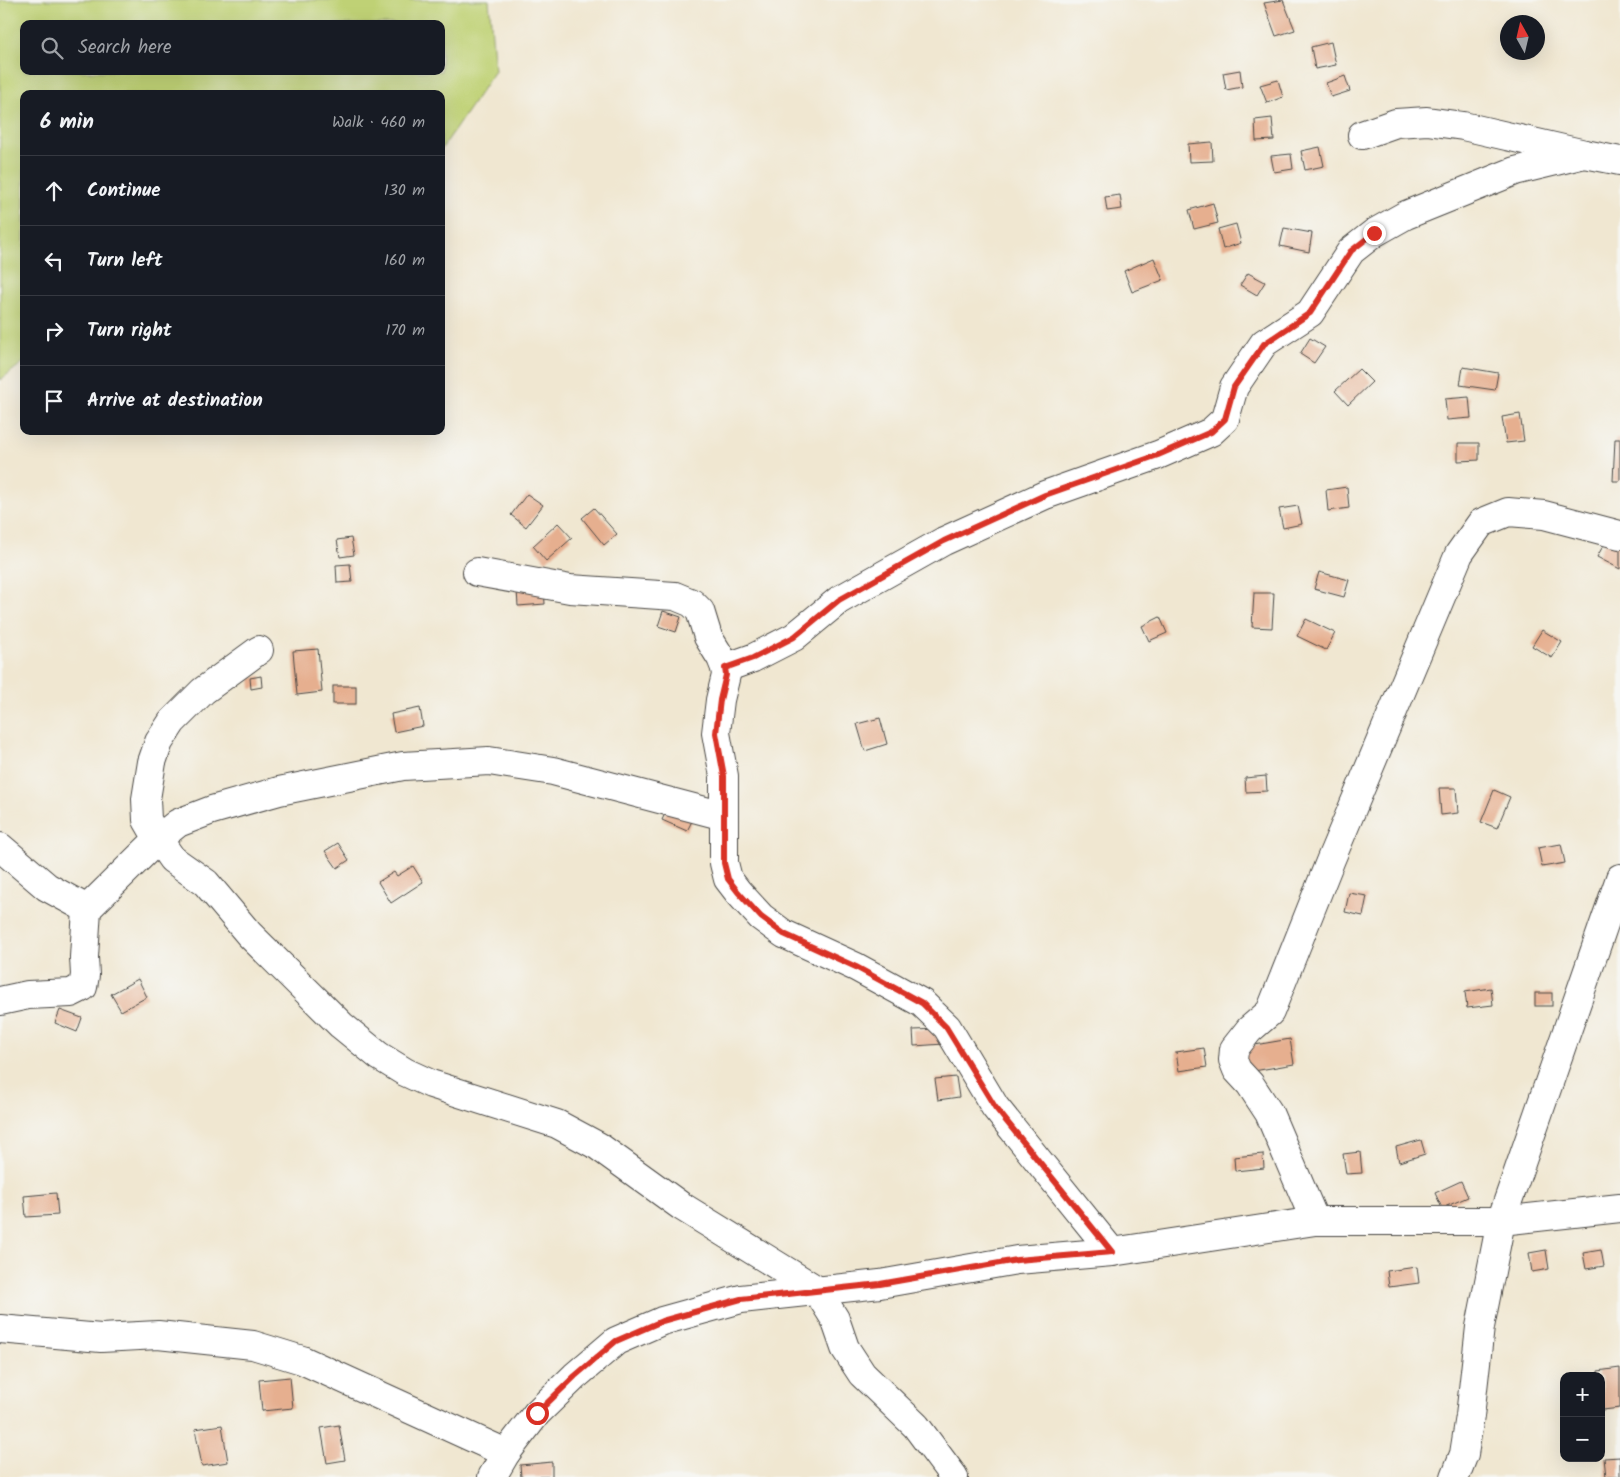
<!DOCTYPE html>
<html lang="en">
<head>
<meta charset="utf-8">
<style>
	body { margin:0; font-family:Kalam,sans-serif; background:#20242c; color:#f1f3f6 }
	.controls { position:absolute; right:15px; bottom:15px; display:grid; overflow:hidden; border-radius:10px; box-shadow:0 5px 20px #0002 }
	.controls button { width:45px; height:45px; display:grid; place-items:center; padding:0; border:0; border-bottom:1px solid #363941; background:#171b24; color:#f1f3f6; font:25px sans-serif }
	.compass { position:absolute; left:1500px; top:15px; width:45px; height:45px; border-radius:50%; background:#171b24; box-shadow:0 5px 20px #0002; rotate:352deg }
	.stop { position:absolute; width:15px; height:15px; margin:-11px; border:4px solid #d93025; border-radius:50%; background:#fff }
	.stop.end { background:#d93025; border-color:#fff; box-shadow:0 1px 5px #0008 }
	.list { margin:0; padding:0; list-style:none }
	h2 { display:flex; justify-content:space-between; align-items:center; height:65px; margin:0; padding:0 20px; font-size:21px }
	h2 small { font-size:16px; font-weight:400; color:#9ea1a6 }
	.list li { display:grid; grid-template-columns:32px 1fr auto; gap:15px; align-items:center; box-sizing:border-box; height:70px; padding:0 20px; border-top:1px solid #363941 }
	.list b { display:block; font-size:19px; white-space:nowrap }
	.list em { font-size:16px; font-style:normal; color:#9ea1a6 }
	.icon { flex:none; width:28px; height:28px; fill:none; stroke:currentColor; stroke-width:2; stroke-linecap:round; stroke-linejoin:round }
	.map { position:relative; flex:none; width:1620px; height:1477px; overflow:hidden }
	.search { position:absolute; background:#171b24; box-shadow:0 5px 20px #0002; left:20px; top:20px; width:425px; height:55px; display:flex; align-items:center; gap:12px; box-sizing:border-box; padding:0 18px; border-radius:10px; color:#9ea1a6; font-size:19px }
	.panel { position:absolute; background:#171b24; box-shadow:0 5px 20px #0002; left:20px; top:90px; width:425px; height:345px; border-radius:10px }
	.map>svg:first-child { display:block }
	.green { fill:#bfd174; stroke:#757e50; fill-rule:evenodd }
	.building { fill:#e6af8f }
	.lines { fill:none; stroke-linecap:round; stroke-linejoin:round }
	.minor-casing { stroke:#494744; stroke-width:30 }
	.minor { stroke:#fff; stroke-width:28 }
	.route { stroke:#d93025; stroke-width:6 }
</style>
</head>
<body>
<div class="map">
<svg width="1620" height="1477" viewBox="0 0 1620 1477">
	<rect width="100%" height="100%" fill="#f6f6f2"/>
	<filter id="ink" filterUnits="userSpaceOnUse"><feTurbulence type="fractalNoise" baseFrequency=".02" numOctaves="2"/><feDisplacementMap in="SourceGraphic" scale="10" xChannelSelector="R" yChannelSelector="G"/><feConvolveMatrix kernelMatrix="1 2 1 2 8 2 1 2 1" color-interpolation-filters="sRGB"/></filter>
	<filter id="wash" filterUnits="userSpaceOnUse"><feTurbulence type="fractalNoise" baseFrequency=".0096" numOctaves="4" result="noise"/><feDisplacementMap in="SourceGraphic" scale="20" xChannelSelector="R" yChannelSelector="G"/><feGaussianBlur stdDeviation="1.12" result="paint"/><feColorMatrix in="noise" values="0 0 0 0 0 0 0 0 0 0 0 0 0 0 0 0 0 1.4 0 .05"/><feComposite in="paint" operator="in"/></filter>
	<g filter="url(#wash)">
		<rect width="100%" height="100%" fill="#f0e7d1"/>
		<path class="green" d="M0,0H489L495,71L441,150V94H24V362L0,380ZM24,24H441V71H24Z"/>
		<g id="blocks">
			<g class="building">
				<path d="M1283,0L1295,30L1276,36L1264,3Z"/>
				<path d="M1331,42L1336,65L1315,69L1311,47Z"/>
				<path d="M1240,70L1242,87L1226,90L1223,73Z"/>
				<path d="M1345,76L1350,91L1331,97L1326,83Z"/>
				<path d="M1278,80L1283,97L1267,103L1260,85Z"/>
				<path d="M1272,118L1274,140L1256,141L1255,120Z"/>
				<path d="M1212,142L1213,161L1189,162L1188,144Z"/>
				<path d="M1320,147L1324,166L1305,170L1301,151Z"/>
				<path d="M1291,154L1293,169L1274,172L1271,156Z"/>
				<path d="M1120,195L1122,209L1107,211L1105,197Z"/>
				<path d="M1213,203L1218,223L1194,229L1189,210Z"/>
				<path d="M1236,224L1241,243L1223,249L1218,229Z"/>
				<path d="M1284,228L1312,233L1309,252L1280,246Z"/>
				<path d="M1154,258L1163,280L1132,292L1124,271Z"/>
				<path d="M1248,273L1265,282L1257,295L1240,285Z"/>
				<path d="M1310,338L1325,347L1314,363L1300,354Z"/>
				<path d="M1463,367L1498,373L1495,390L1460,385Z"/>
				<path d="M1359,369L1372,382L1348,405L1335,391Z"/>
				<path d="M1469,397L1471,418L1447,420L1445,399Z"/>
				<path d="M1520,414L1524,441L1506,443L1502,417Z"/>
				<path d="M1615,439H1620V481H1613Z"/>
				<path d="M1458,443H1479V460L1458,461Z"/>
				<path d="M1347,487L1349,508L1328,511L1326,490Z"/>
				<path d="M527,494L543,505L526,527L511,515Z"/>
				<path d="M1298,506L1302,524L1283,528L1279,509Z"/>
				<path d="M594,508L617,534L604,545L582,518Z"/>
				<path d="M558,523L572,538L546,561L533,546Z"/>
				<path d="M1608,537L1620,543V569L1597,557Z"/>
				<path d="M351,538L354,555L340,557L337,540Z"/>
				<path d="M350,564L352,582L337,583L336,565Z"/>
				<path d="M1319,572L1349,580L1344,597L1314,589Z"/>
				<path d="M544,589L545,604L518,606L517,590Z"/>
				<path d="M1254,593H1274L1272,628L1252,627Z"/>
				<path d="M663,611L681,617L676,632L658,626Z"/>
				<path d="M1160,617L1167,633L1149,641L1142,626Z"/>
				<path d="M1306,619L1335,633L1326,650L1297,636Z"/>
				<path d="M1542,630L1562,642L1552,658L1532,646Z"/>
				<path d="M318,649L322,692L297,695L293,651Z"/>
				<path d="M261,676L262,687L251,689L250,678Z"/>
				<rect x="333" y="686" width="23" height="18"/>
				<path d="M420,708L423,726L394,732L391,714Z"/>
				<path d="M880,718L887,744L865,751L857,724Z"/>
				<path d="M1266,776L1267,791L1246,792L1245,778Z"/>
				<path d="M1439,788H1456L1458,813L1441,815Z"/>
				<path d="M1494,790L1510,797L1497,828L1481,822Z"/>
				<path d="M670,803L695,815L687,831L662,820Z"/>
				<path d="M338,843L349,860L337,868L325,851Z"/>
				<path d="M1561,844L1565,863L1542,867L1538,848Z"/>
				<path d="M413,866L423,882L391,903L378,882L394,872L397,876Z"/>
				<path d="M1349,893L1367,896L1363,916L1345,912Z"/>
				<path d="M138,979L147,997L121,1011L111,994Z"/>
				<path d="M1491,988L1493,1005L1467,1008L1465,992Z"/>
				<rect x="1535" y="993" width="17" height="13"/>
				<path d="M60,1010L82,1018L77,1032L55,1023Z"/>
				<path d="M943,1029L944,1044L914,1046L913,1030Z"/>
				<path d="M1290,1039L1294,1064L1248,1072L1243,1047Z"/>
				<path d="M1204,1048L1207,1067L1179,1071L1176,1052Z"/>
				<path d="M956,1077L959,1097L938,1100L935,1079Z"/>
				<path d="M1421,1140L1425,1154L1399,1162L1396,1147Z"/>
				<path d="M1360,1152L1362,1173L1346,1174L1343,1154Z"/>
				<path d="M1263,1154L1264,1168L1235,1171L1234,1157Z"/>
				<path d="M1461,1181L1468,1197L1442,1208L1435,1193Z"/>
				<path d="M56,1193L58,1215L26,1217L24,1196Z"/>
				<path d="M1546,1250L1549,1269L1532,1272L1529,1253Z"/>
				<path d="M1601,1250L1604,1266L1586,1269L1583,1253Z"/>
				<path d="M1417,1267L1419,1283L1389,1287L1387,1271Z"/>
				<path d="M1620,1368V1408L1603,1410L1601,1376H1598V1371Z"/>
				<path d="M290,1377L293,1408L262,1411L259,1380Z"/>
				<path d="M222,1425L228,1462L202,1466L195,1429Z"/>
				<path d="M339,1425L345,1460L327,1463L321,1428Z"/>
				<path d="M1620,1457V1477H1606L1604,1458Z"/>
				<path d="M552,1462V1477H521L520,1465Z"/>
			</g>
		</g>
	</g>
	<g filter="url(#ink)">
		<use href="#blocks" fill-opacity="0" stroke="#494744" stroke-width="1"/>
		<g class="lines">
			<g class="minor-casing">
				<g id="minor">
					<path d="M1362,135L1396,123L1427,121L1463,126L1585,154L1620,161"/>
					<path d="M477,572L570,589L675,596L692,603L700,611L708,637L721,658L725,668L726,675L720,700L716,733L724,776V863L728,879L738,892L761,917L784,934L856,967L922,1003L947,1027L995,1107L1112,1252"/>
					<path d="M725,668L753,658L794,637L839,600L944,541L1045,495L1158,455L1211,432L1225,419L1234,387L1264,343L1310,313L1351,251L1374,233L1406,215L1515,171L1585,154"/>
					<path d="M724,816L553,771L489,761L403,766L279,791L212,810L178,823L158,839L172,859L206,883L249,934L341,1025L379,1056L405,1072L431,1084L557,1124L598,1146L681,1206L817,1290L835,1319L845,1348L862,1374L916,1426L954,1477"/>
					<path d="M0,847L47,887L87,909L84,957L85,975L83,987L71,993L28,995L0,1001"/>
					<path d="M87,909L158,839L147,820L146,799L152,762L159,742L172,722L203,691L259,650"/>
					<path d="M1315,1221L1269,1113L1250,1084L1237,1070L1233,1060L1234,1049L1249,1030L1270,1012L1331,859L1459,554L1481,523L1508,512L1544,515L1620,535"/>
					<path d="M0,1329L101,1338L158,1335L253,1345L302,1360L506,1453L537,1413L575,1376L616,1341L662,1321L741,1299L880,1284L1017,1260L1112,1252L1315,1221H1501L1620,1208"/>
					<path d="M492,1477L506,1453"/>
					<path d="M1455,1477L1464,1454L1470,1416L1480,1327L1501,1221L1620,878"/>
				</g>
			</g>
			<use href="#minor" class="minor"/>
		</g>
	</g>
	<g class="lines" filter="url(#ink)">
		<path class="route" d="M537,1413L575,1376L616,1341L662,1321L741,1299L880,1284L1017,1260L1112,1252L995,1107L946,1027L922,1003L856,967L784,934L761,917L738,892L728,879L724,863V776L716,733L720,700L726,675L725,668L753,658L794,637L839,600L944,541L1045,495L1158,455L1211,432L1225,419L1234,387L1264,344L1310,313L1351,251L1374,233"/>
	</g>
</svg>
<div class="controls">
<button>+</button>
<button>−</button>
</div>
<svg class="compass" viewBox="-18 -18 36 36"><path d="M0-13l5 13h-10z" fill="#e53935"/><path d="M0 13l5-13h-10z" fill="#9ea1a6"/></svg>
<div class="stop" style="left:537px;top:1413px"></div>
<div class="stop end" style="left:1374px;top:233px"></div>
<div class="search"><svg class="icon" aria-label="search" viewBox="0 0 24 24"><circle cx="10" cy="10" r="6"/><path d="M15 15l6 6"/></svg>Search here</div>
<section class="panel">
<h2>6 min<small>Walk · 460 m</small></h2>
<ul class="list">
<li><svg class="icon" aria-label="ahead" viewBox="0 0 24 24"><path d="M12 20V5M6 11l6-6 6 6"/></svg><div><b>Continue</b></div><em>130 m</em></li>
<li><svg class="icon" aria-label="left" viewBox="0 0 24 24"><path d="M17 20v-9H6M10 6l-5 5 5 5"/></svg><div><b>Turn left</b></div><em>160 m</em></li>
<li><svg class="icon" aria-label="right" viewBox="0 0 24 24"><path d="M7 20v-9h11M14 6l5 5-5 5"/></svg><div><b>Turn right</b></div><em>170 m</em></li>
<li><svg class="icon" aria-label="arrive" viewBox="0 0 24 24"><path d="M6 21V4h12l-3 4 3 4H6"/></svg><div><b>Arrive at destination</b></div></li>
</ul>
</section>
</div>
</body>
</html>
